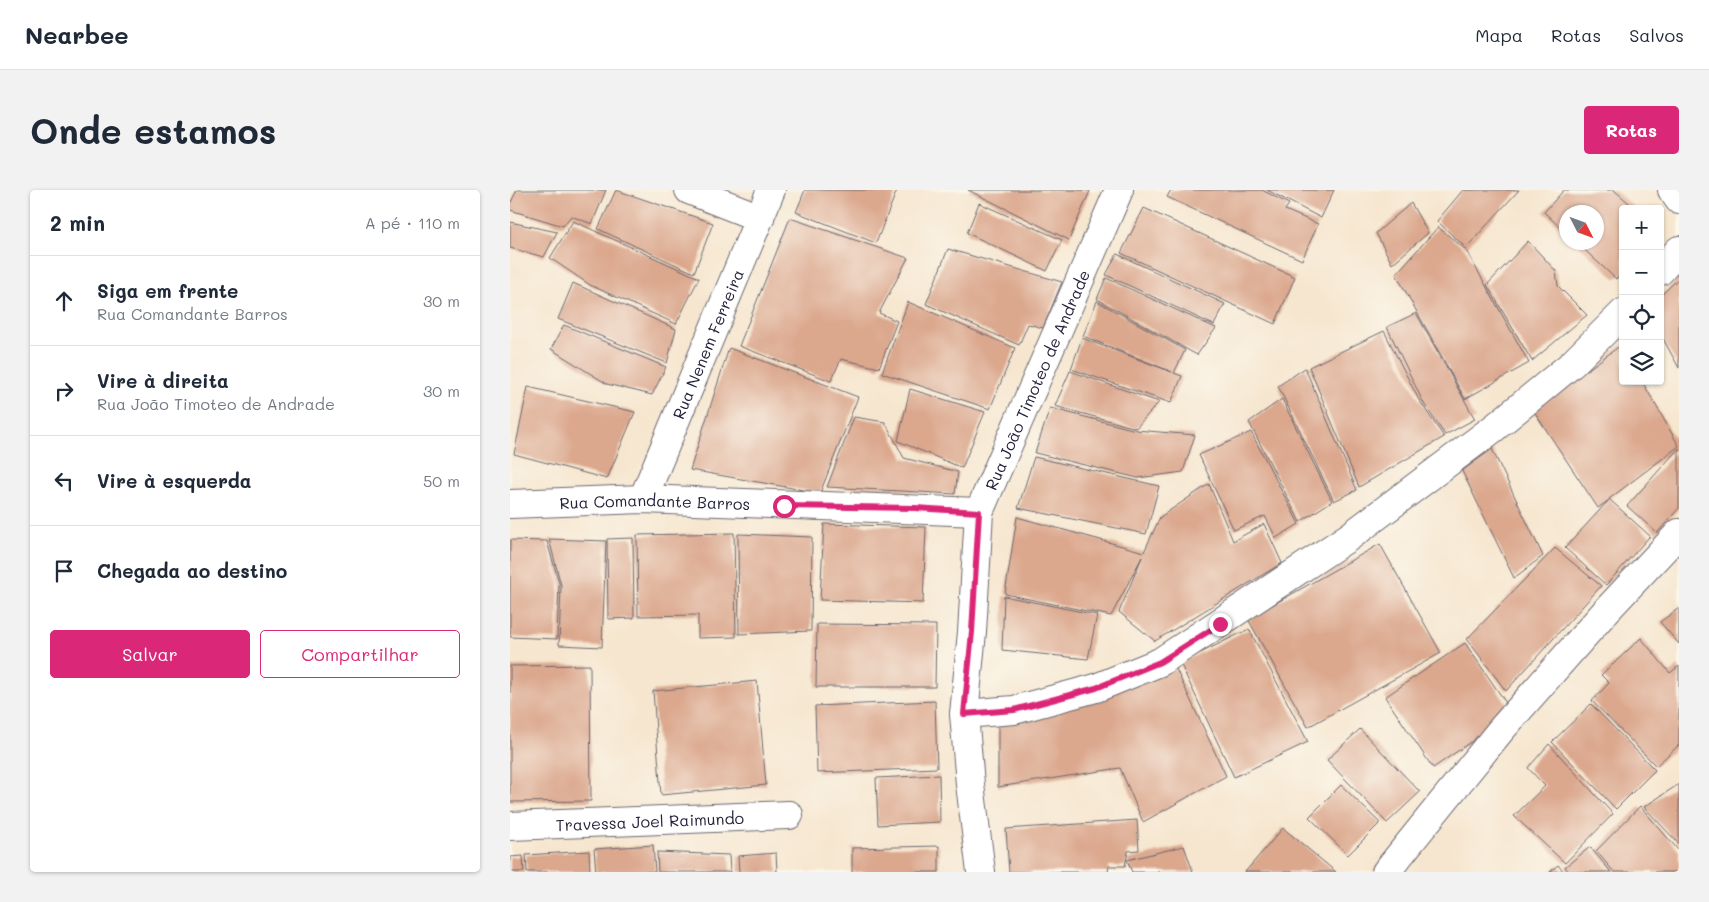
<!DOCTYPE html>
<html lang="pt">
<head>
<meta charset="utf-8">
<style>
	body { margin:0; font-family:Mali,sans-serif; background:#f2f2f3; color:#1f2937 }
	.controls { position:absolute; right:15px; top:15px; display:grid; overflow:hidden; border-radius:5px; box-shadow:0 1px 4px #0004 }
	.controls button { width:45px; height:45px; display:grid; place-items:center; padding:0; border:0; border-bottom:1px solid #e0e1e3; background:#fff; color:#1f2937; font:25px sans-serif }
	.compass { position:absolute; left:1049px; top:15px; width:45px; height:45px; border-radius:50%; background:#fff; box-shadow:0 1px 4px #0004; rotate:132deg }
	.stop { position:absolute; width:15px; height:15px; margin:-11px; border:4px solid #db2777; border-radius:50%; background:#fff }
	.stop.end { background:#db2777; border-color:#fff; box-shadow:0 1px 5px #0008 }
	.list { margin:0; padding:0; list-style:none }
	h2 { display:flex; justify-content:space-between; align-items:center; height:65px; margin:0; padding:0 20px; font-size:21px }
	h2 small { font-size:16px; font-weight:400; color:#747a83 }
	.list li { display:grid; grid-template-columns:32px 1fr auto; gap:15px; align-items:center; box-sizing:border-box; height:90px; padding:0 20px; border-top:1px solid #e0e1e3 }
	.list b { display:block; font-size:19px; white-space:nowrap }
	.list p { margin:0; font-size:16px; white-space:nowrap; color:#747a83 }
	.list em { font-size:16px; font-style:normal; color:#747a83 }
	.actions { display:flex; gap:10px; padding:15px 20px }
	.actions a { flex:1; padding:11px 0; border:1px solid #db2777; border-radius:5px; text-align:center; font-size:18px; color:#db2777 }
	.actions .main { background:#db2777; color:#fff }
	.icon { flex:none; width:28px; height:28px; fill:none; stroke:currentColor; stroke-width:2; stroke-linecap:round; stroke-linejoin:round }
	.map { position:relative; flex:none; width:1169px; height:682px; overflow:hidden; border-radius:5px }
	header { display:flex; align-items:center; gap:30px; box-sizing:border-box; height:70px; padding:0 25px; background:#fff; border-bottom:1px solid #e0e1e3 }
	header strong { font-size:24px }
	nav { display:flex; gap:28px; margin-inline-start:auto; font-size:18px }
	.intro { display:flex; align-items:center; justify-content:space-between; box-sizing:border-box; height:120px; padding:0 30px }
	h1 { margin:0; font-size:35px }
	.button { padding:12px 22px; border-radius:5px; background:#db2777; color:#fff; font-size:18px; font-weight:700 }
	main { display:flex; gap:30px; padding:0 30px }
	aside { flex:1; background:#fff; border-radius:5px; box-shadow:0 1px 4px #0004 }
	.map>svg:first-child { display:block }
	.building { fill:#dba78d }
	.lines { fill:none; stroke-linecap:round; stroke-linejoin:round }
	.minor-casing { stroke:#6c676f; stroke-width:30 }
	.secondary-casing { stroke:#6c676f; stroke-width:30 }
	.minor { stroke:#fff; stroke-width:28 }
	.secondary { stroke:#fff; stroke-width:28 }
	.route { stroke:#db2777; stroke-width:6 }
	.labels { text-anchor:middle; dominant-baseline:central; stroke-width:4.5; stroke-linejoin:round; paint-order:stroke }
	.street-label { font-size:16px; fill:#22223b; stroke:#fbf7ec }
</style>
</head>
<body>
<header>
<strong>Nearbee</strong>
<nav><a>Mapa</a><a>Rotas</a><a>Salvos</a></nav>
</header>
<div class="intro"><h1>Onde estamos</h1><a class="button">Rotas</a></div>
<main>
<aside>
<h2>2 min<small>A pé · 110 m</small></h2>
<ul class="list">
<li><svg class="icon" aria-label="ahead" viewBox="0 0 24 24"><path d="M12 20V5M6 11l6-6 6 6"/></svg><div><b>Siga em frente</b><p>Rua Comandante Barros</p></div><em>30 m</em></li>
<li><svg class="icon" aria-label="right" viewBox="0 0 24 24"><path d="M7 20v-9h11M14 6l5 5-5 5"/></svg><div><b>Vire à direita</b><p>Rua João Timoteo de Andrade</p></div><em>30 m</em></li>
<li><svg class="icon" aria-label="left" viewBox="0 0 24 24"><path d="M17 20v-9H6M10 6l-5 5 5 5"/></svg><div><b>Vire à esquerda</b></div><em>50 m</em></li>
<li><svg class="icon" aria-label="arrive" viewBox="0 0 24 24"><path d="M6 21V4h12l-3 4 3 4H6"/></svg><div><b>Chegada ao destino</b></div></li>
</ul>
<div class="actions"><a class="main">Salvar</a><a>Compartilhar</a></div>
</aside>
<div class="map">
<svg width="1169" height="682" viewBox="0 0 1169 682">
	<rect width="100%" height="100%" fill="#fbf7ec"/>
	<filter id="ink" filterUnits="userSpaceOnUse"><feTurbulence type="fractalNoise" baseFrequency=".02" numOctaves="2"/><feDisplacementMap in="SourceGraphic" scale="10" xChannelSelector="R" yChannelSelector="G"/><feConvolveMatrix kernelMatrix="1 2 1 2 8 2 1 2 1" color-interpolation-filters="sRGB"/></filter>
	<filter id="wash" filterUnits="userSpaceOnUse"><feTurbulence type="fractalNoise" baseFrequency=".0096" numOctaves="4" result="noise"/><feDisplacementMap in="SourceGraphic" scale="20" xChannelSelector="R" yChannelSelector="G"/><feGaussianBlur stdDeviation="1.12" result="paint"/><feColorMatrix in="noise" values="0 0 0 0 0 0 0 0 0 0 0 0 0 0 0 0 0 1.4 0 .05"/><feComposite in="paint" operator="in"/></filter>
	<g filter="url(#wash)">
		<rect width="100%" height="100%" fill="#f6e6cf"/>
		<g id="blocks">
			<g class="building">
				<path d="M7,0H96L82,34L61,26L53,36L0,20V14Z"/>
				<path d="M106,0L203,33L184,83L88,39Z"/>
				<path d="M295,0H387L366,53L286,22Z"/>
				<path d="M458,0H571L580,1L559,50Z"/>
				<path d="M661,0H752L779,14L775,20L808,34L792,70L657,7Z"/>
				<path d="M757,0H824L811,28Z"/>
				<path d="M953,0H1009L956,58L927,31Z"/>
				<path d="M1054,0H1104L1126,19H1113V83L1106,89L1066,52H1086V22H1056V43L1034,22Z"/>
				<path d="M469,13L552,50L537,81L457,43Z"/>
				<path d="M901,13L918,43L882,74L866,43Z"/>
				<path d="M634,18L785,87L765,134L611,63Z"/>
				<path d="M280,28L398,68L369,123L387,131L369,178L331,169L321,191L229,156Z"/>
				<path d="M63,31L189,88L166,134L80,95L40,68Z"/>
				<path d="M0,32L47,42L34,67L0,58Z"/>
				<path d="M928,37L956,60L1019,173L955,209L886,84Z"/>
				<path d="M1018,51L1046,81L1048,96L1077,125L1022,171L977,95Z"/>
				<path d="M438,59L552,92L533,138L518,134L509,155L416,114Z"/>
				<path d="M607,64L715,114L704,135L596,85Z"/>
				<path d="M596,88L706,138L687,165L587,109Z"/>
				<path d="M1169,88V178L1150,143V106Z"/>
				<path d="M63,93L166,139L157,173L48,129Z"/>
				<path d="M587,111L675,160L664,183L672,186L661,213L561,179L572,148L662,182L573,146Z"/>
				<path d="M398,112L505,158L480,219L372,183Z"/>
				<path d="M906,123L965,229L935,245L914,214L877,137Z"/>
				<path d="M54,135L156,177L142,205L97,194L41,159Z"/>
				<path d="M874,141L909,210L934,247L849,297L799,177Z"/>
				<path d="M1111,155L1113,158V191H1132L1169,256L1099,309L1140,346L1096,395L1055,358L1099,310L1088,318L1023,220Z"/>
				<path d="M219,158L348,207L310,303L180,280Z"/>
				<path d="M795,178L847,300L824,311L768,196Z"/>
				<path d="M560,181L649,212L626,238L545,216Z"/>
				<path d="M18,197L125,222L97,289L4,264Z"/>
				<path d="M400,199L475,222L452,278L388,251Z"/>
				<path d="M772,209L822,311L790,332L739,232Z"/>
				<path d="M540,218L626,240L685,245L673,282L628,288L525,263Z"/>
				<path d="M344,227L375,232L394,268L448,282L445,304L317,297Z"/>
				<path d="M741,242L789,334L766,348L755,326L724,340L689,265Z"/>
				<path d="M1169,258V318L1147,343L1117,316Z"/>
				<path d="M982,259L1033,366L1004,388L952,281Z"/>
				<path d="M524,267L649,296L636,344L508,318Z"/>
				<path d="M699,294L723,351L754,334L772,373L645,451L609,422L632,367L601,426L495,404L507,327L634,362L650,327Z"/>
				<path d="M314,334L416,337L413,413L310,410Z"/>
				<path d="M224,343L226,447L188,448V425L128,426L127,345Z"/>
				<path d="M228,344L302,347L301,441L229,444Z"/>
				<path d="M123,348L124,428L98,429L97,349Z"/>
				<path d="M39,349L96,351L92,457L49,455L51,395Z"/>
				<path d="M0,350L37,351L49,393L47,449L0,447Z"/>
				<path d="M870,354L931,463L798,537L738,429Z"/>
				<path d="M1045,358L1091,396L996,501L957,449Z"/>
				<path d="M494,406L587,425L578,469L492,460Z"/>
				<path d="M1169,418V454L1150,432Z"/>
				<path d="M307,434L426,435L425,497H306Z"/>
				<path d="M739,439L798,552L724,587L670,473Z"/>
				<path d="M1131,448L1160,483L1169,476V555L1146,576L1082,511L1099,493L1091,485Z"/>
				<path d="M955,453L1003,523L923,578L875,507Z"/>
				<path d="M80,475L81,611L0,612V476Z"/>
				<path d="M666,479L716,586L633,632L610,578L488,597V530Z"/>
				<path d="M247,491L256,595L151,605L143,501Z"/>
				<path d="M425,511L427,578L307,583L305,516Z"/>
				<path d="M1081,514L1145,580L1106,619L1042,552Z"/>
				<path d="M850,539L910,602L877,633L817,570Z"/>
				<path d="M1039,554L1103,624L1055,673L1004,626L1035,596L1018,578Z"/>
				<path d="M429,585L430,632L368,635L366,588Z"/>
				<path d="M1169,594V654L1134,617Z"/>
				<path d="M831,595L870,633L838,665L799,627Z"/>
				<path d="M1130,616L1169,661V682H1104L1086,661Z"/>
				<path d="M627,630L629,660L618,661L615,676H599L598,682H499L496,639Z"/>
				<path d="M773,638L826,682H735Z"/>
				<path d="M143,655L145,682H86L84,659Z"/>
				<path d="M429,656V682H342V658Z"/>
				<path d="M674,656L683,682H622L617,670Z"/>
				<path d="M1080,657L1101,682H1059L1055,677Z"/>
				<path d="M79,661L80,682H17L16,665Z"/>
				<path d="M147,662L219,665L220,682H148Z"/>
				<path d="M266,663L267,682H229L228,666Z"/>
				<path d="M13,666L14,682H0V667Z"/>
				<path d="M1048,675L1054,682H1040Z"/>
			</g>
		</g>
	</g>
	<g filter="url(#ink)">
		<use href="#blocks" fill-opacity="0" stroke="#6c676f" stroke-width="1"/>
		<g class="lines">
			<g class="minor-casing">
				<g id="minor">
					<path d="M179,0L250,28"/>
					<path d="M1162,0L1169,10"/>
					<path d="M1150,81L1169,60"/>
					<path id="s1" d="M133,309L261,0"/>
					<path id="s2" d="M0,314L133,309L469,322"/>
					<path d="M454,524L504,520L586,498L650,472L839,347L984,238L1062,174L1113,123"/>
					<path id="s3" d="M0,636L279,625"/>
					<path d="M876,682L990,541L1096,421L1169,343"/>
				</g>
			</g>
			<g class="secondary-casing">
				<g id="secondary">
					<path id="s4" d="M471,682L460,594L454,524L462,442L469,322L609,0"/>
				</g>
			</g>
			<use href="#minor" class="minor"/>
			<use href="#secondary" class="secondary"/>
		</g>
	</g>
	<g class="lines" filter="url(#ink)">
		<path class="route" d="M274,316L405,318L469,322L462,442L454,524L504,520L586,498L650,472L710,434"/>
	</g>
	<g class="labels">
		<g class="street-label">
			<text stroke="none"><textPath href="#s1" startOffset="168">Rua Nenem Ferreira</textPath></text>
			<text stroke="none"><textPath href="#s4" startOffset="506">Rua João Timoteo de Andrade</textPath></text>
			<text stroke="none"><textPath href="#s2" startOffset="145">Rua Comandante Barros</textPath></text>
			<text stroke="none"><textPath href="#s3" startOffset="140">Travessa Joel Raimundo</textPath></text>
		</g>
	</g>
</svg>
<div class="controls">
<button>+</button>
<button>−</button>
<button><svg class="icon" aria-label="locate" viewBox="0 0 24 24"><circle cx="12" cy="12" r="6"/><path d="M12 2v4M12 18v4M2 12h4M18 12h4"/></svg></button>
<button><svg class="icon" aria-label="layers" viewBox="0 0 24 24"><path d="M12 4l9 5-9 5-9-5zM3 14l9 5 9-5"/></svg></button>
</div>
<svg class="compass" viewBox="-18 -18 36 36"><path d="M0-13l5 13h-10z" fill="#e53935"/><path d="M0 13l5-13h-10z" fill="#747a83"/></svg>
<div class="stop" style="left:274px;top:316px"></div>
<div class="stop end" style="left:710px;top:434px"></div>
</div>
</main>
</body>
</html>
